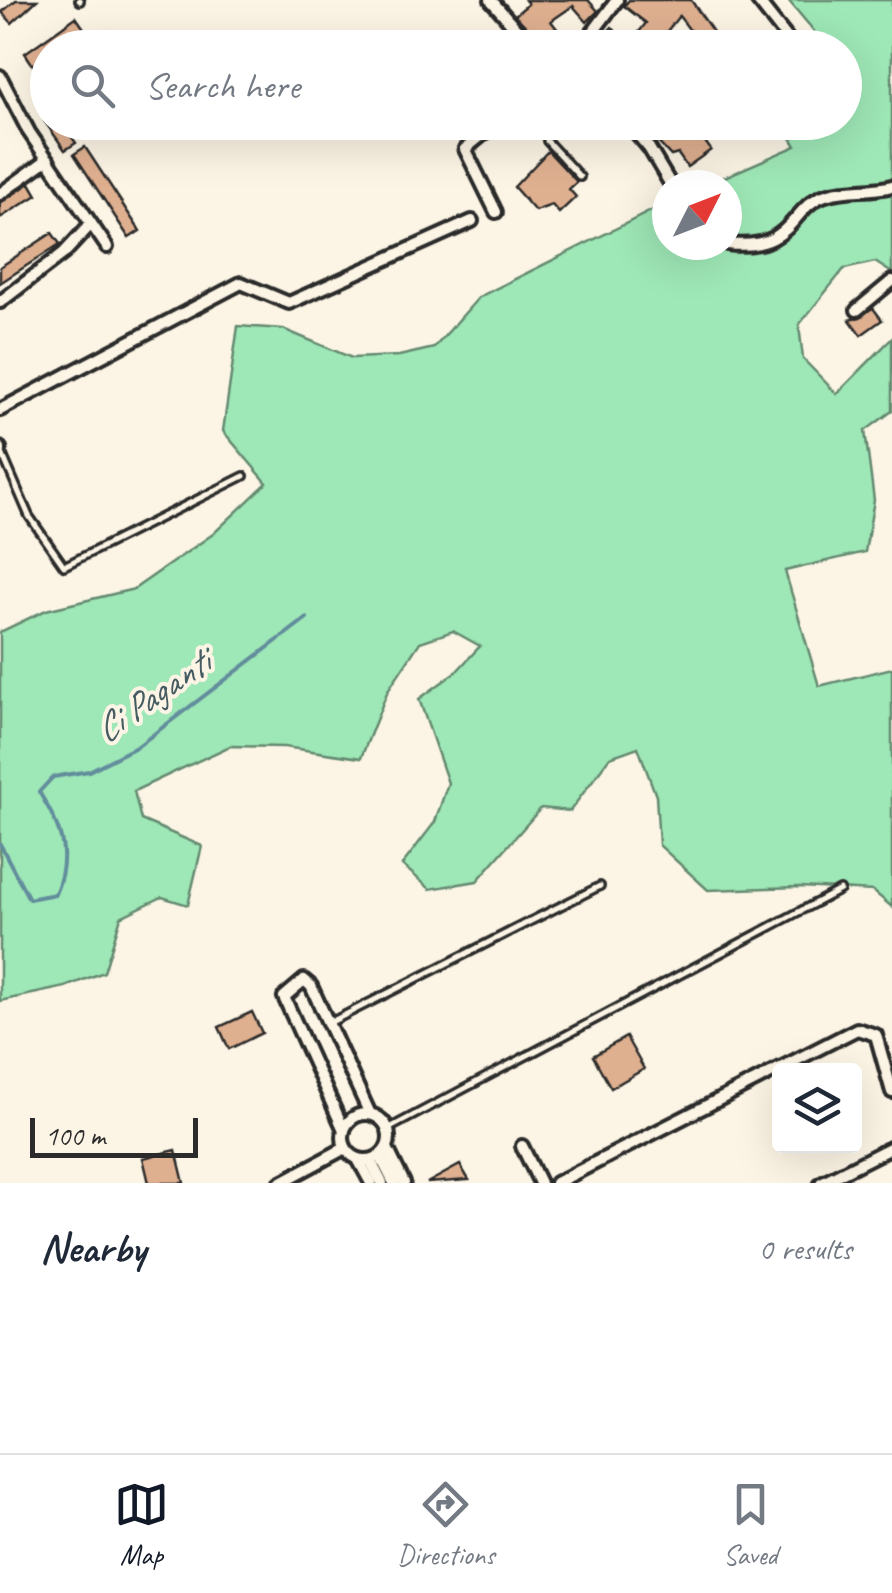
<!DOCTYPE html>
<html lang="en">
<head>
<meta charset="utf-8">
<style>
	body { margin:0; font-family:Caveat,sans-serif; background:#f2f2f3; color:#1f2937 }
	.controls { position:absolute; right:30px; bottom:30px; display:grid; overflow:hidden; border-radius:10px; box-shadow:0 10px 40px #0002 }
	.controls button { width:90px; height:90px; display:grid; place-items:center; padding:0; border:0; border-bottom:2px solid #e0e1e3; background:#fff; color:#1f2937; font:50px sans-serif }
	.compass { position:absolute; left:652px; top:170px; width:90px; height:90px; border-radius:50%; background:#fff; box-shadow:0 10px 40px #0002; rotate:48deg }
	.scale { position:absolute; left:30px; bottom:25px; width:168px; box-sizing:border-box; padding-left:10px; border:5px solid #2b2b2b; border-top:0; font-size:28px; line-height:35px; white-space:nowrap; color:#2b2b2b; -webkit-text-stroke:8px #fcf5e5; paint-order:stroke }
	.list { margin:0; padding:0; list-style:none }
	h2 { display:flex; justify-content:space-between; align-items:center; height:130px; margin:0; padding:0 40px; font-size:42px }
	h2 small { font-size:32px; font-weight:400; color:#747a83 }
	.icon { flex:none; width:55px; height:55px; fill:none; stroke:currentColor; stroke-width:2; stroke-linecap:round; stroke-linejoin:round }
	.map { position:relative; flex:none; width:892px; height:1183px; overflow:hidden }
	.search { position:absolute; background:#fff; box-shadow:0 10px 40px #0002; left:30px; right:30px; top:30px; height:110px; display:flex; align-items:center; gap:25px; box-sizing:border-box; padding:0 35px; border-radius:55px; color:#747a83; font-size:38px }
	.sheet { height:270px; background:#fff }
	nav { display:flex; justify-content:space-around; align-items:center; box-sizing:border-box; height:140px; border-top:2px solid #e0e1e3; background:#fff; font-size:28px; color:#747a83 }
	nav a { display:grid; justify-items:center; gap:5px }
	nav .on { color:#111827 }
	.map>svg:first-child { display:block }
	.green { fill:#9ee7b6; stroke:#648970; stroke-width:2.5 }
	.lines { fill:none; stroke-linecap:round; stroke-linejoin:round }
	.stream { stroke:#628d9c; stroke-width:4 }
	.building { fill:#dfb090; stroke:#2b2b2b; stroke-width:2.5 }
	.service-casing { stroke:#2b2b2b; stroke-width:12 }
	.minor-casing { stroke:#2b2b2b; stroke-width:18 }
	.service { stroke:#fcf5e5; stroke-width:5 }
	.minor { stroke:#fcf5e5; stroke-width:10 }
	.labels { text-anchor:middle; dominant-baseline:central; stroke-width:8; stroke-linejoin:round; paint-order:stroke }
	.water-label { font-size:38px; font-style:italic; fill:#465c63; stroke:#fcf5e5 }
</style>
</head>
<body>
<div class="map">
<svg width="892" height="1183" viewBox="0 0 892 1183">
	<rect width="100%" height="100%" fill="#fcf5e5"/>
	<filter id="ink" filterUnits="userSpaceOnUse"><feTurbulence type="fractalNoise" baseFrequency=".01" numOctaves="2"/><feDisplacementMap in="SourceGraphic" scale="20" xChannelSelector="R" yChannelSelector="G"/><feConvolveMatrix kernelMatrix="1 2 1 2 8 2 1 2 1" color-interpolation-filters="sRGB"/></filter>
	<g filter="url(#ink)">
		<path class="green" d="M788,0H892V273L875,262L844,269L799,325L803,359L837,394L892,338V411L865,431L874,500L865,552L785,571L819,686L892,668V907L873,891L800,887L708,890L659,845L656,796L638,747L610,757L570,811L541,808L477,881L430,889L402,865L435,822L448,783L419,699L456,672L480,646L453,631L420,642L388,690L361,758L284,747L230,746L134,791L141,820L202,846L188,905L162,897L121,917L104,972L65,987L0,1001V632L46,610L134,589L213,534L267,483L223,431L238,326L283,329L352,358L399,356L434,348L479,297L667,203V245H727V185H706L796,146L782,123L844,122V48L808,47L814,31Z"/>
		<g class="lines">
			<path class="stream" d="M0,844L29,899L55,894C72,854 61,827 39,792L53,777L89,771L138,746L307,618"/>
		</g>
		<g class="building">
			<path d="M16,0H37L12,23L2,12Z"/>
			<path d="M525,0H588L598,11L587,22L573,6L551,21L572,48H547L515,15L528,4Z"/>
			<path d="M629,0H691L724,48H671L692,33L679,16L656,45L639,32L646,23L624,6Z"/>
			<path d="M76,17L85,30L68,41L72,48H48V88L25,53Z"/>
			<path d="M612,27L624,41L616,48H592Z"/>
			<path d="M45,122H61L76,143L65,150Z"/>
			<path d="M639,122H691L711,150L687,167L678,154L671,156Z"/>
			<path d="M85,147L140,231L129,238L74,154Z"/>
			<path d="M548,151L577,182L569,189L576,197L559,213L552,205L535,211L514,187Z"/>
			<path d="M30,183L37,195L0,218V203Z"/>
			<path d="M52,233L60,244L0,283V267Z"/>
			<path d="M873,308L882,320L861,335L850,320Z"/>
			<path d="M252,1012L262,1033L229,1049L219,1027Z"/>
			<path d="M626,1037L644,1069L611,1088L593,1056Z"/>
			<path d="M176,1150L184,1183H149L143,1158Z"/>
			<path d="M460,1165L469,1180L427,1183Z"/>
		</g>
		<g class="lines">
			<g class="service-casing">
				<g id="service">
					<path d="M79,0L80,1"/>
					<path d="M548,122L547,141L580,177"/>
					<path d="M1,451L29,516L64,566L244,476"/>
					<path d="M331,1022L600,886"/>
					<path d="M388,1129L840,890"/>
				</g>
			</g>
			<g class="minor-casing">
				<g id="minor">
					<path d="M491,0L533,48"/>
					<path d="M757,0L787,38"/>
					<path d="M581,48L617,0"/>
					<path d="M0,76L29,132L107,247"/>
					<path d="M627,122L649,148L671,185"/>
					<path d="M0,194L48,159"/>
					<path d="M496,212L465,149L498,122"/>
					<path d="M727,244C797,252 789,204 829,194C849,188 871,192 892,186"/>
					<path d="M0,302L64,253L91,224"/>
					<path d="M857,310L892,281"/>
					<path d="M0,410L241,283L289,303L472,221"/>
					<path d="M0,448V451"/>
					<circle cx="366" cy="1137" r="23"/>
					<path d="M344,1130L284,997L304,980L311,986L370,1114"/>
					<path d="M522,1146L540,1183"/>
					<path d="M387,1148L404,1183"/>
					<path d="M380,1156L394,1183"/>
					<path d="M358,1159L371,1183"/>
					<path d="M370,1160L382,1183"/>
					<path d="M280,1183L345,1148"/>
					<path d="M556,1183L857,1029L876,1035L892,1092"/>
					<path d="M821,1183L892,1147"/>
				</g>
			</g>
			<use href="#service" class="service"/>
			<use href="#minor" class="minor"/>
		</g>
	</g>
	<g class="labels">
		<g class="water-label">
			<text transform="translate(152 696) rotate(-35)">Ci Paganti</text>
		</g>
	</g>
</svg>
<div class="controls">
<button><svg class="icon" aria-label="layers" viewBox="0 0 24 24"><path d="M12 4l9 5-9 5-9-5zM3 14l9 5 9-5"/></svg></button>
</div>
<svg class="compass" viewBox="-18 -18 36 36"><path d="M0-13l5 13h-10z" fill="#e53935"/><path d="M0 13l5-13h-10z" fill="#747a83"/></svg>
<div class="scale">100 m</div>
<div class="search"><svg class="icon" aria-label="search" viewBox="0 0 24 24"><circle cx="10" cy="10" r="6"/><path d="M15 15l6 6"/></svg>Search here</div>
</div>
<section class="sheet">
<h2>Nearby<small>0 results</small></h2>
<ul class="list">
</ul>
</section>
<nav>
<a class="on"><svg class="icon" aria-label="map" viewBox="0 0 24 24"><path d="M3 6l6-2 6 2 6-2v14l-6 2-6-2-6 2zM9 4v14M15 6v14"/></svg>Map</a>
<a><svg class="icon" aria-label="directions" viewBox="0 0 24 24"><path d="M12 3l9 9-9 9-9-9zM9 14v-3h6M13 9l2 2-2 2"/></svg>Directions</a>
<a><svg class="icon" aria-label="saved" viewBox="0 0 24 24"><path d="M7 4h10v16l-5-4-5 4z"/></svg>Saved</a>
</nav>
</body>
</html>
